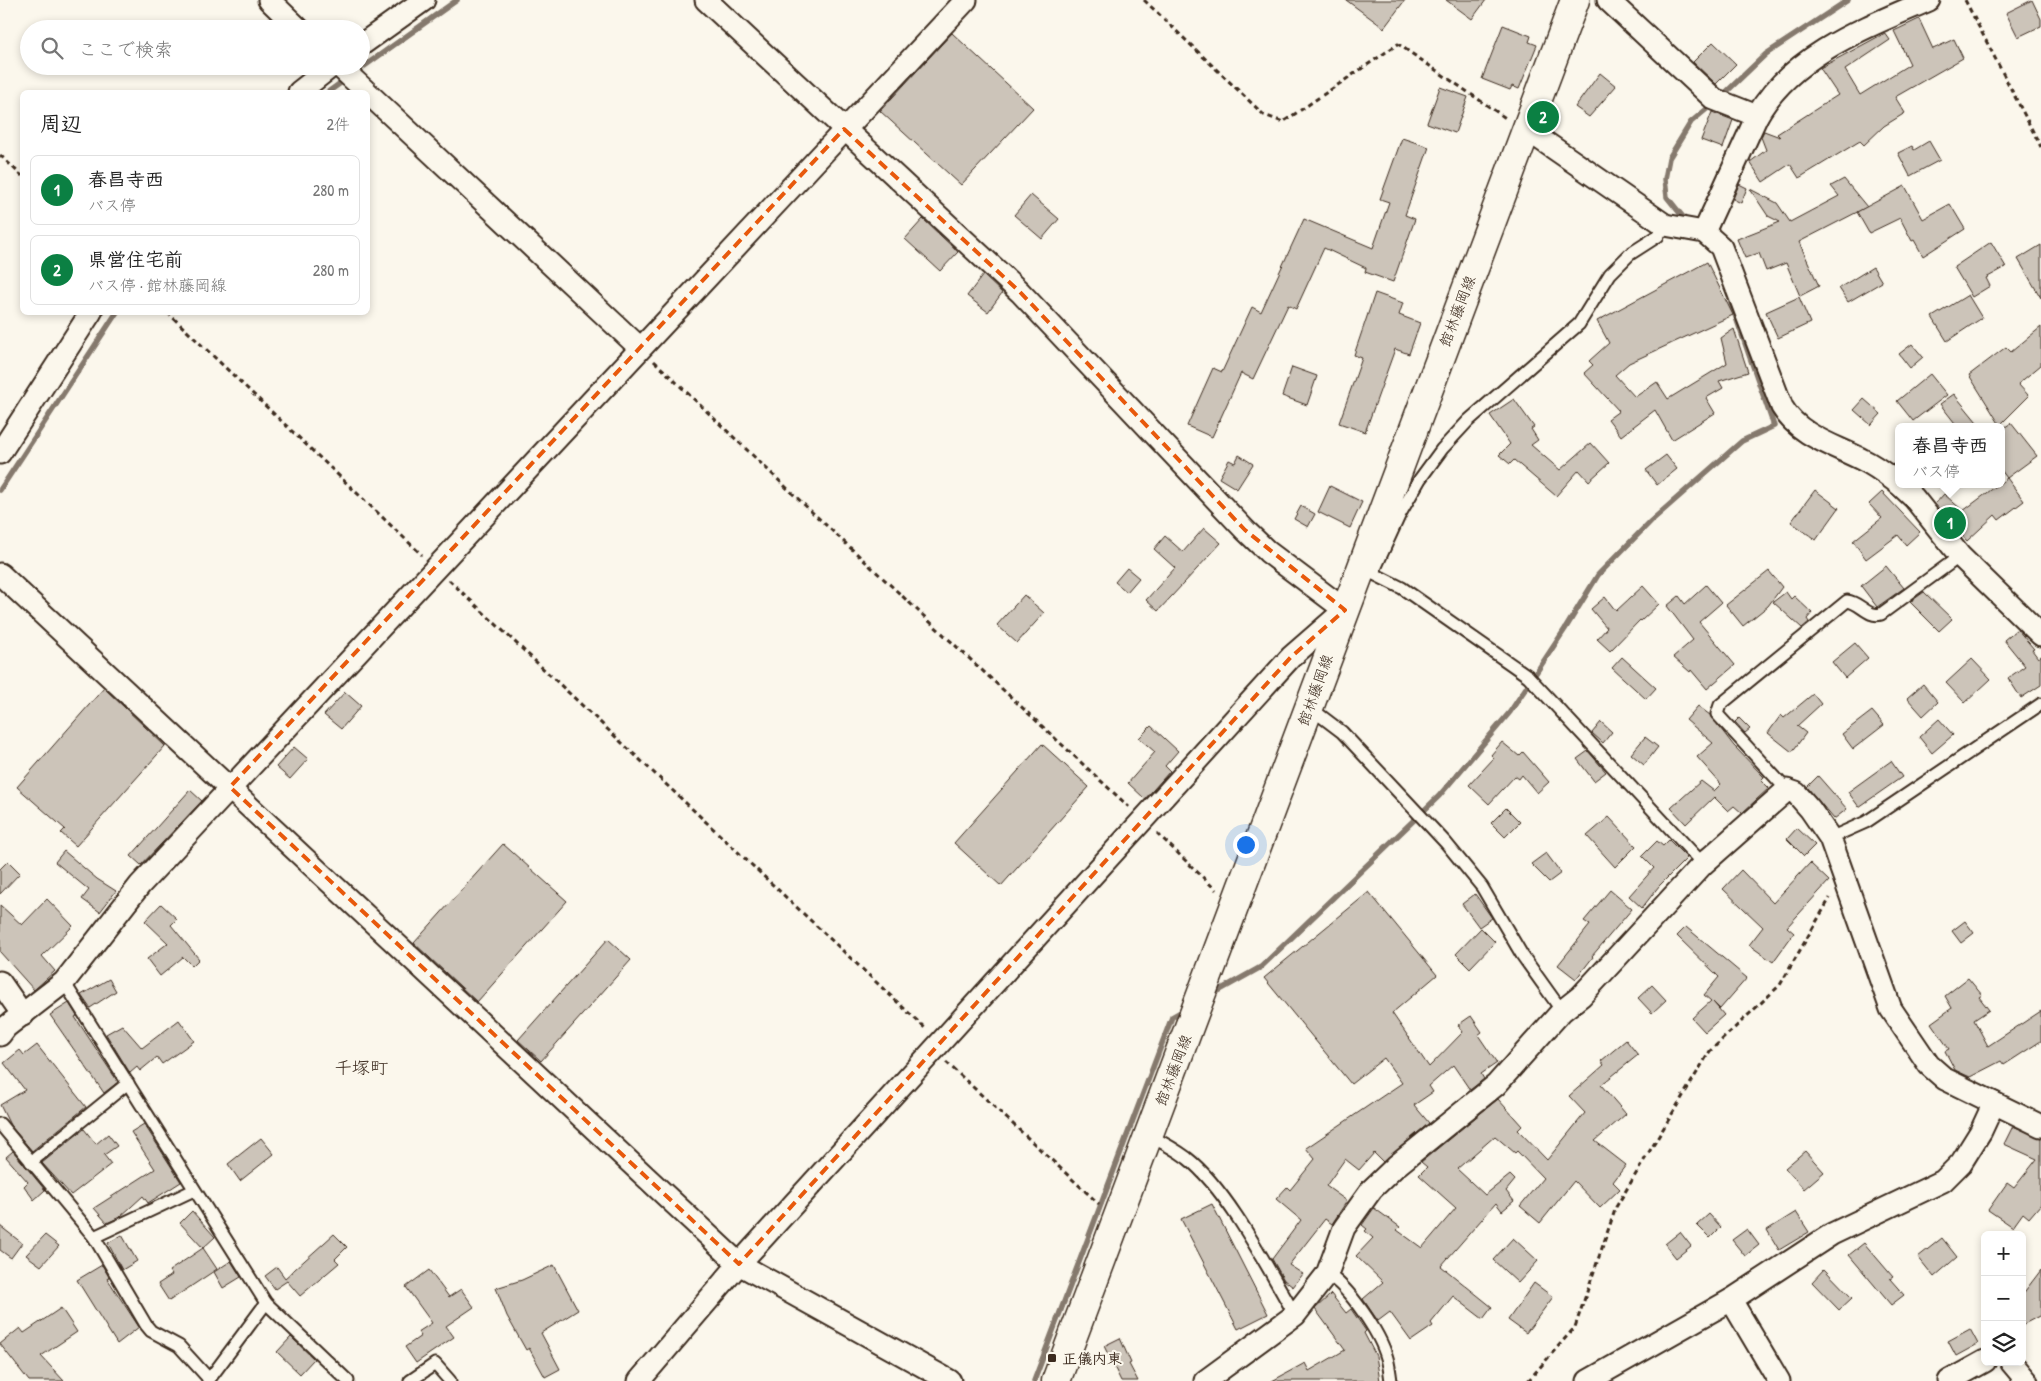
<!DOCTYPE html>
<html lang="ja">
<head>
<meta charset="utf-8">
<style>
	body { margin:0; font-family:"Patrick Hand","Klee One",sans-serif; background:#f6f6f6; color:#222 }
	.controls { position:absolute; right:15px; bottom:15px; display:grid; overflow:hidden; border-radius:8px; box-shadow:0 2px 8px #0003 }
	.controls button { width:45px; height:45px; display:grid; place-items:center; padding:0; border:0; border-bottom:1px solid #e0e0e0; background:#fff; color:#222; font:25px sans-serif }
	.you { position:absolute; left:1245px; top:844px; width:18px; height:18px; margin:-12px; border:4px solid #fff; border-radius:50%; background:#1a73e8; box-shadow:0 0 0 8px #1a73e833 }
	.badge { display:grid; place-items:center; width:32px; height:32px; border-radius:50%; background:#0b8043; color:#fff; font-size:16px; font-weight:700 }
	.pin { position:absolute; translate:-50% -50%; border:2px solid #fff; box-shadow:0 1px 5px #0006 }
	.popup { position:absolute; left:1895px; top:423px; width:110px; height:65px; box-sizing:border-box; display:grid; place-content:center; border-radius:8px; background:#fff; filter:drop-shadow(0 1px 4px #0005); font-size:16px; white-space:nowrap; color:#767676 }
	.popup b { font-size:19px; color:#222 }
	.popup::after { content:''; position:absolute; left:50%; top:100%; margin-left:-10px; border:10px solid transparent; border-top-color:#fff }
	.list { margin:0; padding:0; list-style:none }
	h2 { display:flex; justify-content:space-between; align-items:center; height:65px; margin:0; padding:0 20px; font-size:21px }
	h2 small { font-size:16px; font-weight:400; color:#767676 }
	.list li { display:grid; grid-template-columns:32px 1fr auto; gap:15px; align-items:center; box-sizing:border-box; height:70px; margin:0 10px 10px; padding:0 10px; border:1px solid #e0e0e0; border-radius:8px }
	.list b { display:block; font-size:19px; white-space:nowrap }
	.list p { margin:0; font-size:16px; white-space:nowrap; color:#767676 }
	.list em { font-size:16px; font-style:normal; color:#767676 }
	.icon { flex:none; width:28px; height:28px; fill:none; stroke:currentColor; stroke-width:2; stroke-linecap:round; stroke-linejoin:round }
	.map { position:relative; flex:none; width:2041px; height:1381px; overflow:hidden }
	.search { position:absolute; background:#fff; box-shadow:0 2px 8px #0003; left:20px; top:20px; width:350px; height:55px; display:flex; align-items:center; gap:12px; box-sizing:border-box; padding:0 18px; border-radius:28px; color:#767676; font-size:19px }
	.panel { position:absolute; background:#fff; box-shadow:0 2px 8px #0003; left:20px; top:90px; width:350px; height:225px; border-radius:8px }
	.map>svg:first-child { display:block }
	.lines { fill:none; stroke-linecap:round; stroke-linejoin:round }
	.stream { stroke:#85796d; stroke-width:5.5 }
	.building { fill:#ccc4b9; stroke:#3b2a1e }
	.service-casing { stroke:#3b2a1e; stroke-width:15 }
	.minor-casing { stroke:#3b2a1e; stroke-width:25 }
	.primary-casing { stroke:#3b2a1e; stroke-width:31 }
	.path { stroke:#3b2a1e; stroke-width:3; stroke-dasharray:5 4; stroke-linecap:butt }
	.service { stroke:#fbf7ec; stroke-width:11 }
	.minor { stroke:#fbf7ec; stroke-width:21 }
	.primary { stroke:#fbf7ec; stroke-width:28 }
	.marked { fill:none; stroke:#e8590c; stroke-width:4; stroke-dasharray:10 6; stroke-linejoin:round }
	.poi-dot { fill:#3b2a1e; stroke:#fbf7ec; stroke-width:2 }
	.labels { text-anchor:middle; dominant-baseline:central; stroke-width:4; stroke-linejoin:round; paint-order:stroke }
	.street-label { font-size:15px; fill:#3b2a1e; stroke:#fbf7ec }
	.poi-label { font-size:15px; font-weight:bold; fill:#3b2a1e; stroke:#fbf7ec; text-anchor:start }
	.quarter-label { font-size:18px; fill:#3b2a1e; stroke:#fbf7ec }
</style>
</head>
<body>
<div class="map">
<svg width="2041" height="1381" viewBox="0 0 2041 1381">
	<rect width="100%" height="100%" fill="#fbf7ec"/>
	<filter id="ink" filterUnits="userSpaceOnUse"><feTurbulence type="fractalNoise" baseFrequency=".02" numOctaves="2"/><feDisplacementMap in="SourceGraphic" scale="10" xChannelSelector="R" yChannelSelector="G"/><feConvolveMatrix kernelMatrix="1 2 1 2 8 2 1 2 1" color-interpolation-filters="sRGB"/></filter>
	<g filter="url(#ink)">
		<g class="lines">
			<g class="stream">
				<path d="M328,92L457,0"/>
				<path d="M1721,97L1766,54L1848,0"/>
				<path d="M1687,222L1667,197L1665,179L1669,158L1691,122L1714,103"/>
				<path d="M0,490L117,312"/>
				<path d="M1211,995L1261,967L1439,796L1510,712L1565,629L1598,575L1651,521L1742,441L1774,426L1731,303"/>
				<path d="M1034,1381L1172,1017L1186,1009"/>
			</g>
		</g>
		<g class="building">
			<path d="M1346,0H1405L1384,28Z"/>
			<path d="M1446,0H1486L1472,19Z"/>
			<path d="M2032,0L2041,19V26L2018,37L2006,13Z"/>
			<path d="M1919,19L1933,49L1954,39L1963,58L1895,97L1905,113L1884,126L1864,145L1860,141L1799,178L1790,164L1763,182L1750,162L1766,150L1761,137L1764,131L1780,137L1777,134L1838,95L1820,68L1885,33L1890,40L1845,70L1860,95L1910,64L1894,31Z"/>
			<path d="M1503,25L1531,36L1529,42L1537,45L1519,89L1512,86L1510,90L1482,79Z"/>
			<path d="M952,33L1033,108L961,185L880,111Z"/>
			<path d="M1713,42L1736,64L1716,84L1693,62Z"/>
			<path d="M1600,73L1616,86L1589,117L1575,107Z"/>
			<path d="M1440,87L1468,97L1455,133L1427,123Z"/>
			<path d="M1712,112L1733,120L1723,148L1701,140Z"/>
			<path d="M1402,138L1429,147L1405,215L1415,219L1393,282L1365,272L1366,268L1324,248L1296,309L1288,305L1253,379L1241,373L1212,437L1187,426L1213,368L1222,372L1252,307L1261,312L1304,219L1373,248L1389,202L1380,199Z"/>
			<path d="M1929,141L1940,160L1910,176L1898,153L1912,146L1914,150Z"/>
			<path d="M1844,179L1867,207L1799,242L1819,286L1800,296L1786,263L1766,271L1759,253L1745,258L1737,239L1780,222L1768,216L1750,189L1777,203L1790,222L1839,196L1831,186Z"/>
			<path d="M1739,184L1747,188L1741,203L1733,199Z"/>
			<path d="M1905,186L1923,219L1950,204L1965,229L1923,256L1914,240L1912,241L1900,218L1869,233L1857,212Z"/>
			<path d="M1031,195L1059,219L1042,239L1014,215Z"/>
			<path d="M923,219L958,252L940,271L905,239Z"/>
			<path d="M1991,242L2006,267L1986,278L1990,286L1972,297L1954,267Z"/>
			<path d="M2041,245V298L2018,259Z"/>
			<path d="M1707,262L1733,315L1629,363L1615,375L1635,397L1657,382L1668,399L1727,363L1721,338L1734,329L1748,372L1719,381L1723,388L1706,398L1715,413L1672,440L1655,410L1621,436L1608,419L1619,411L1584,373L1593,365L1589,361L1609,343L1597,321Z"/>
			<path d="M1873,267L1882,282L1848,302L1839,288Z"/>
			<path d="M983,275L1002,293L988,312L967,296Z"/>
			<path d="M1375,293L1403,303L1399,315L1420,323L1409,354L1395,349L1365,432L1339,423L1362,358L1354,355Z"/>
			<path d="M1968,295L1982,318L1947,341L1932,317Z"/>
			<path d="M1799,297L1810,323L1778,338L1766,312Z"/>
			<path d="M2041,327V365L2018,384L2029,396L2000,425L1969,375L2006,347L2011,352Z"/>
			<path d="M1912,344L1923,357L1910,368L1899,354Z"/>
			<path d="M1292,367L1317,376L1307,405L1282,396Z"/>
			<path d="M1930,374L1947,395L1913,421L1897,401Z"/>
			<path d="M1954,394L1981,427H1958L1940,404Z"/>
			<path d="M1514,399L1534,427L1531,429L1538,440L1531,445L1560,470L1591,443L1609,463L1589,481L1579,470L1556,496L1514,460L1510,464L1499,455L1510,444L1490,415Z"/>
			<path d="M1864,399L1881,414L1871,425L1854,410Z"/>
			<path d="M2011,423L2037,456L2007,478L2001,470V430Z"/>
			<path d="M1239,455L1253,464L1237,489L1219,478L1229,460L1235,463Z"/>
			<path d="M1666,455L1677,469L1657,485L1646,470Z"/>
			<path d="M2007,478L2024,501L1999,520L1995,515L1967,541L1935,504L1944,494L1963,511Z"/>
			<path d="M1330,486L1362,502L1350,528L1318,512Z"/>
			<path d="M1815,490L1839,508L1816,540L1791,522Z"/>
			<path d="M1882,492L1920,532L1906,545L1898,535L1866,559L1853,541L1882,518L1869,504Z"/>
			<path d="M1301,506L1315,514L1308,527L1294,519Z"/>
			<path d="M1204,528L1221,543L1158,611L1146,600L1175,568L1154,549L1165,536L1183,552Z"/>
			<path d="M1886,566L1904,588L1877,607L1861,586Z"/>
			<path d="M1127,568L1139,578L1127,592L1115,582Z"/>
			<path d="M1769,571L1782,587L1768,606L1743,626L1726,605Z"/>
			<path d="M1706,585L1721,603L1699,622L1735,665L1707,689L1691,670L1690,672L1673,657L1693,640L1667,606L1679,596L1685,604Z"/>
			<path d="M1643,586L1659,604L1641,621L1640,620L1610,651L1597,639L1607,628L1591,609L1605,597L1616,611Z"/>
			<path d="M1786,592L1791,599L1794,596L1812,613L1807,619L1809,622L1802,628L1773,602Z"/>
			<path d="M1924,592L1952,619L1939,631L1910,602Z"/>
			<path d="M1024,595L1044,613L1017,643L997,625Z"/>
			<path d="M2017,629L2034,649L2032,650L2038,658L2041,656V685L2021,698L2008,678L2025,666L2004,640Z"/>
			<path d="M1855,643L1868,658L1845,678L1832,662Z"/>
			<path d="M1622,657L1656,688L1646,699L1612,668Z"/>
			<path d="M1972,659L1991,679L1965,703L1946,683Z"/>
			<path d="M1923,684L1938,702L1923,716L1907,698Z"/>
			<path d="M104,688L165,746L76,846L61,833L65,829L17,787Z"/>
			<path d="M345,692L361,706L341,729L324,715Z"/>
			<path d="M1813,694L1821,704L1797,726L1806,733L1792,752L1768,733L1781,715L1784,718Z"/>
			<path d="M1698,706L1710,715L1734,746L1764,777L1761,780L1769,788L1742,813L1734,806L1728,811L1714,797L1686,824L1671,808L1701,781L1714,791L1721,784L1697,757L1713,743L1686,720Z"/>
			<path d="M1872,711L1884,725L1853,749L1842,734Z"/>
			<path d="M1739,718L1750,729L1745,733L1735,722Z"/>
			<path d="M1939,719L1953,735L1932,753L1919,737Z"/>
			<path d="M1601,722L1612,732L1603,743L1592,733Z"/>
			<path d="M1151,726L1178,751L1165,766L1170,771L1145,799L1128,783L1155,752L1139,738Z"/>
			<path d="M1645,737L1658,747L1644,765L1631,754Z"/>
			<path d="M1502,742L1519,756L1523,752L1549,782L1537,793L1522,775L1519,779L1515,776L1489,804L1469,785L1494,758L1491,755Z"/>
			<path d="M1042,744L1089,787L1001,886L954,843Z"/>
			<path d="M294,747L308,759L290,779L276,767Z"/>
			<path d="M1588,751L1606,772L1594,781L1577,759Z"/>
			<path d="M1891,761L1902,777L1859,807L1848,792Z"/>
			<path d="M1818,776L1847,809L1834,819L1807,787Z"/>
			<path d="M190,790L202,801L141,865L131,856Z"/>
			<path d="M1506,808L1520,822L1505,837L1491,823Z"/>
			<path d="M1609,817L1636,846L1615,867L1587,836Z"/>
			<path d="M1797,828L1815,845L1804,856L1787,839Z"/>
			<path d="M1669,840L1687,858L1659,886L1642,908L1629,896L1654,868L1642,856L1657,841L1663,846Z"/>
			<path d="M503,844L567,901L477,1002L414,943Z"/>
			<path d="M64,851L97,879L116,891L100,912L82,899L89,890L55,862Z"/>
			<path d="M1546,853L1561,873L1549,882L1531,864Z"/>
			<path d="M8,861L20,873L0,894V869Z"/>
			<path d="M1810,863L1829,881L1787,927L1794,933L1773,962L1749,945L1763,927L1723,889L1741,870L1773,903Z"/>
			<path d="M1610,890L1632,909L1592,956L1593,957L1576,979L1558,965L1590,925L1584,921Z"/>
			<path d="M1369,892L1437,975L1392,1013L1429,1067L1463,1032L1458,1025L1471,1016L1482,1032L1478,1035L1497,1063L1481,1074L1484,1079L1470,1090L1453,1065L1429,1086L1433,1092L1414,1105L1429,1123L1383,1162L1374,1153L1359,1170L1345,1159L1326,1186L1347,1201L1332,1224L1325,1219L1289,1265L1303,1274L1293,1287L1284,1280L1272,1259L1301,1220L1276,1199L1287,1187L1290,1190L1315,1159L1306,1148L1402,1083L1384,1058L1351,1084L1264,978Z"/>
			<path d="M1475,894L1492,918L1479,927L1462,904Z"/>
			<path d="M47,899L73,926L42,956L55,971L34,990L0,952V905L22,925Z"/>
			<path d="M161,904L177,919L171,925L199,959L192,966L183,957L160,976L147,959L168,943L145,921Z"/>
			<path d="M1965,921L1974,933L1961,943L1952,931Z"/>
			<path d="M1686,927L1747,978L1720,1009L1713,1002L1724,1015L1705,1032L1692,1018L1711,1001L1704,995L1719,977L1677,936Z"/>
			<path d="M1481,928L1495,942L1470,968L1456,954Z"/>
			<path d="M608,939L631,960L541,1061L518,1040Z"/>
			<path d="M1968,978L1982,995L1979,997L1989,1010L1974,1020L1988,1046L2041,1011V1041L2004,1065L2001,1061L1970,1077L1955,1070L1945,1051L1949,1049L1931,1023L1952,1008L1945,996Z"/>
			<path d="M109,979L116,991L90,1008L81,995Z"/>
			<path d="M1652,985L1666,1000L1652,1013L1638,998Z"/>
			<path d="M69,1003L77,1016L75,1017L118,1082L104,1093L50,1015Z"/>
			<path d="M179,1020L194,1041L162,1064L157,1057L140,1071L137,1067L130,1073L106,1034L122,1025L142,1048Z"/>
			<path d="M1626,1040L1638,1055L1601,1085L1626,1114L1595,1141L1626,1165L1613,1182L1620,1189L1600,1208L1574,1181L1540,1223L1520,1206L1543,1178L1517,1151L1515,1153L1495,1136L1457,1169L1485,1195L1510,1175L1515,1180L1506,1191L1514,1201L1502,1211L1496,1203L1441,1266L1492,1307L1483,1319L1453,1296L1431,1323L1433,1326L1411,1341L1390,1312L1378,1321L1363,1299L1383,1282L1356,1256L1373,1238L1365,1231L1367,1229L1362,1225L1374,1208L1400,1227L1397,1230L1422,1248L1456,1208L1419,1175L1427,1167L1421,1162L1498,1099L1522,1126L1518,1130L1547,1160L1585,1113L1569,1096L1604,1065L1601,1061Z"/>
			<path d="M37,1045L86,1107L32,1151L10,1125L0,1105L25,1090L4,1063L20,1050L24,1055Z"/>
			<path d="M144,1124L181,1182L148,1203L143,1196L120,1217L107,1223L94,1208L155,1169L131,1132Z"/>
			<path d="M2013,1126L2041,1138V1204L2029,1218L2023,1213L2013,1227L1988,1210L2007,1183L2014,1188L2037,1159L2004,1144Z"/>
			<path d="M84,1129L96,1144L108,1134L117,1146L104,1155L111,1164L71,1195L42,1163Z"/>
			<path d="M261,1138L274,1154L240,1181L228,1164Z"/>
			<path d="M13,1151L45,1190L34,1200L24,1186L28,1182L6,1157Z"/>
			<path d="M1805,1151L1824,1172L1804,1189L1785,1168Z"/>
			<path d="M1212,1204L1268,1314L1238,1329L1181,1219Z"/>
			<path d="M192,1211L215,1237L203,1248L180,1223Z"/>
			<path d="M1796,1212L1809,1232L1779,1250L1767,1230Z"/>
			<path d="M1709,1214L1721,1227L1710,1238L1697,1225Z"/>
			<path d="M0,1226L22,1243L11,1258L0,1250Z"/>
			<path d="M1747,1229L1759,1245L1745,1256L1732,1240Z"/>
			<path d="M1680,1232L1691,1246L1676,1258L1665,1244Z"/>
			<path d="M334,1234L347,1247L335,1259L339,1263L300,1296L287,1281L275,1289L265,1276L277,1267L285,1278Z"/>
			<path d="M45,1235L59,1246L41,1266L26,1255Z"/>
			<path d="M122,1235L137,1261L122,1270L108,1243Z"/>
			<path d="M1513,1238L1538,1261L1518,1283L1493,1260Z"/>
			<path d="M1942,1238L1957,1257L1934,1277L1918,1257Z"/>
			<path d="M1864,1243L1893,1277L1890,1279L1904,1295L1891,1305L1849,1255Z"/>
			<path d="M203,1248L217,1269L169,1301L158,1284L172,1275L169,1271Z"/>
			<path d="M231,1261L241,1277L223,1288L214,1272Z"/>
			<path d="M102,1265L109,1277L107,1278L139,1327L117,1344L77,1280Z"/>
			<path d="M554,1265L578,1310L541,1333L560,1369L545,1377L529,1348L526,1350L507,1316L496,1288L522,1280Z"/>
			<path d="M1824,1269L1852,1298L1839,1310L1812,1282Z"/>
			<path d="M429,1270L449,1297L461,1289L474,1307L446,1326L454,1337L416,1363L405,1347L421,1336L418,1332L432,1323L406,1287Z"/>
			<path d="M2041,1270V1315L2022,1325V1295Z"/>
			<path d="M1534,1283L1553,1297L1526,1333L1508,1320Z"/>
			<path d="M1331,1294L1346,1313L1351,1309L1366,1331L1364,1333L1376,1356L1380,1381H1272L1305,1363L1309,1371L1345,1350L1315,1309Z"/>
			<path d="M61,1308L77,1332L41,1356L64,1381H29L0,1344L20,1328L24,1333Z"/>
			<path d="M1970,1329L1978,1344L1956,1356L1948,1341Z"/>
			<path d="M291,1337L314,1359L300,1374L277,1352Z"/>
			<path d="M1120,1338L1131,1363L1129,1364L1138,1381H1121L1104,1346Z"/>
		</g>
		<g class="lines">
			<g class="service-casing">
				<g id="service">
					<path d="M1366,570L1402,588L1528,676L1703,864"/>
					<path d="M1373,573L1400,514L1420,479L1442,449L1468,421L1579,324L1610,274L1630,254L1658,236L1665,225"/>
					<path d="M1309,707L1342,732L1446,843L1482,887L1522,955L1562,1011"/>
					<path d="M1787,790L1717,714L1720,705L1847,601C1860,602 1868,618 1881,614L1960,556"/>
					<path d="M1830,838L1866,822L2041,704"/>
					<path d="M64,982L266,1303L348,1381"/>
					<path d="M0,1124L94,1237L146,1325L151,1331L179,1346L209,1379"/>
					<path d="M1148,1135C1162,1142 1175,1149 1187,1158C1229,1191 1268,1269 1295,1315"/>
					<path d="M31,1162L128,1083"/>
					<path d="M94,1237L194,1190"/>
					<path d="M1327,1274C1349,1287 1380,1333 1387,1358C1389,1365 1390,1373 1391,1381"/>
					<path d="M208,1381L266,1303"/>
					<path d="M410,1381L435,1364L450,1381"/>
				</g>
			</g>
			<g class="minor-casing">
				<g id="minor">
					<path d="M269,0L299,29"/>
					<path d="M1608,0L1714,99L1757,116"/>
					<path d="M361,45L424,0"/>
					<path d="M339,66L640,348"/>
					<path d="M299,92L332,66"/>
					<path d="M1526,129L1665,225L1704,232L1721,247L1782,407C1799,436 1834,445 1863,460C1876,466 1887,475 1899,484"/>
					<path d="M1704,232L1757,116C1792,54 1867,27 1929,0"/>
					<path d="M0,453L91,312"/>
					<path d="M1899,484L1914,498L1960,556L2041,635"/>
					<path d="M0,574L739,1264L950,1381"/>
					<path d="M0,982L23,1015"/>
					<path d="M0,1035L6,1027L64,982L140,885L966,0"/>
					<path d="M1731,1300L1779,1381"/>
					<path d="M2011,1362L2027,1381"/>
					<path d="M639,1381L739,1264L1291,657L1345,610L1268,552L1245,530L1020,292L706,0"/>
					<path d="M1205,1381L1295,1315L1327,1274L1344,1228L1372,1189L1396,1166L1496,1085L1562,1011L1581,996L1703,864L1787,790L1796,793L1810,809L1830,838L1891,1009L1929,1065L1945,1079L2041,1126"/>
					<path d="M1588,1381L1731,1300L1832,1234L1943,1181L1961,1163L1981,1131L1994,1103"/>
					<path d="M1949,1381L1985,1361"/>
				</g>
			</g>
			<g class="primary-casing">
				<path id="primary" d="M1056,1381L1575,0"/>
			</g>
			<g class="path">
				<path d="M1144,0L1264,115L1283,122L1398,44L1507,119"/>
				<path d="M1965,0L2041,147"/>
				<path d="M0,155L22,176"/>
				<path d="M167,312L422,555"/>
				<path d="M654,361L813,513L1129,807"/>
				<path d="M449,580L927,1030"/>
				<path d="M1157,833L1216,890"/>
				<path d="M946,1062L1099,1204"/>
				<path d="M1528,1381L1575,1327L1616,1207L1710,1051L1780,985L1830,898"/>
			</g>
			<use href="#service" class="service"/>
			<use href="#minor" class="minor"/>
			<use href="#primary" class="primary"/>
		</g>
	</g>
	<path class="marked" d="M844,129L1020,292L1245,530L1345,610L1291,657L739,1264L230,787Z"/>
	<rect class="poi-dot" x="1047" y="1353" width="10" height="10" rx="2.5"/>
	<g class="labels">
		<g class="street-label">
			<text transform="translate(1457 311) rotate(-69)">館林藤岡線</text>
			<text transform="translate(1315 690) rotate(-70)">館林藤岡線</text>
			<text transform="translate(1173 1070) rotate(-69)">館林藤岡線</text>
		</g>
		<g class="poi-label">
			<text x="1062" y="1358">正儀内東</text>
		</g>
		<g class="quarter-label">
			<text x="361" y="1067">千塚町</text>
		</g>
	</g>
</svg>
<div class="controls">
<button>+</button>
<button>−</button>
<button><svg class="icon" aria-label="layers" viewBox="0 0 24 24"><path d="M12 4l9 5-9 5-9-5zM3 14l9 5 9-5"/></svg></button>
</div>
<div class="you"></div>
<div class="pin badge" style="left:1950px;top:523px">1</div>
<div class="popup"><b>春昌寺西</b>バス停</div>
<div class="pin badge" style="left:1543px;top:117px">2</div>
<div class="search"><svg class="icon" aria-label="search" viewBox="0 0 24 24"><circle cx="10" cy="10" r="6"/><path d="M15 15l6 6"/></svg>ここで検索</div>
<section class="panel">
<h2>周辺<small>2件</small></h2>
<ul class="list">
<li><span class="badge">1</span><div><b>春昌寺西</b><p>バス停</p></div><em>280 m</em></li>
<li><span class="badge">2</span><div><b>県営住宅前</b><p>バス停 · 館林藤岡線</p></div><em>280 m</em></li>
</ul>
</section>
</div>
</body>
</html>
